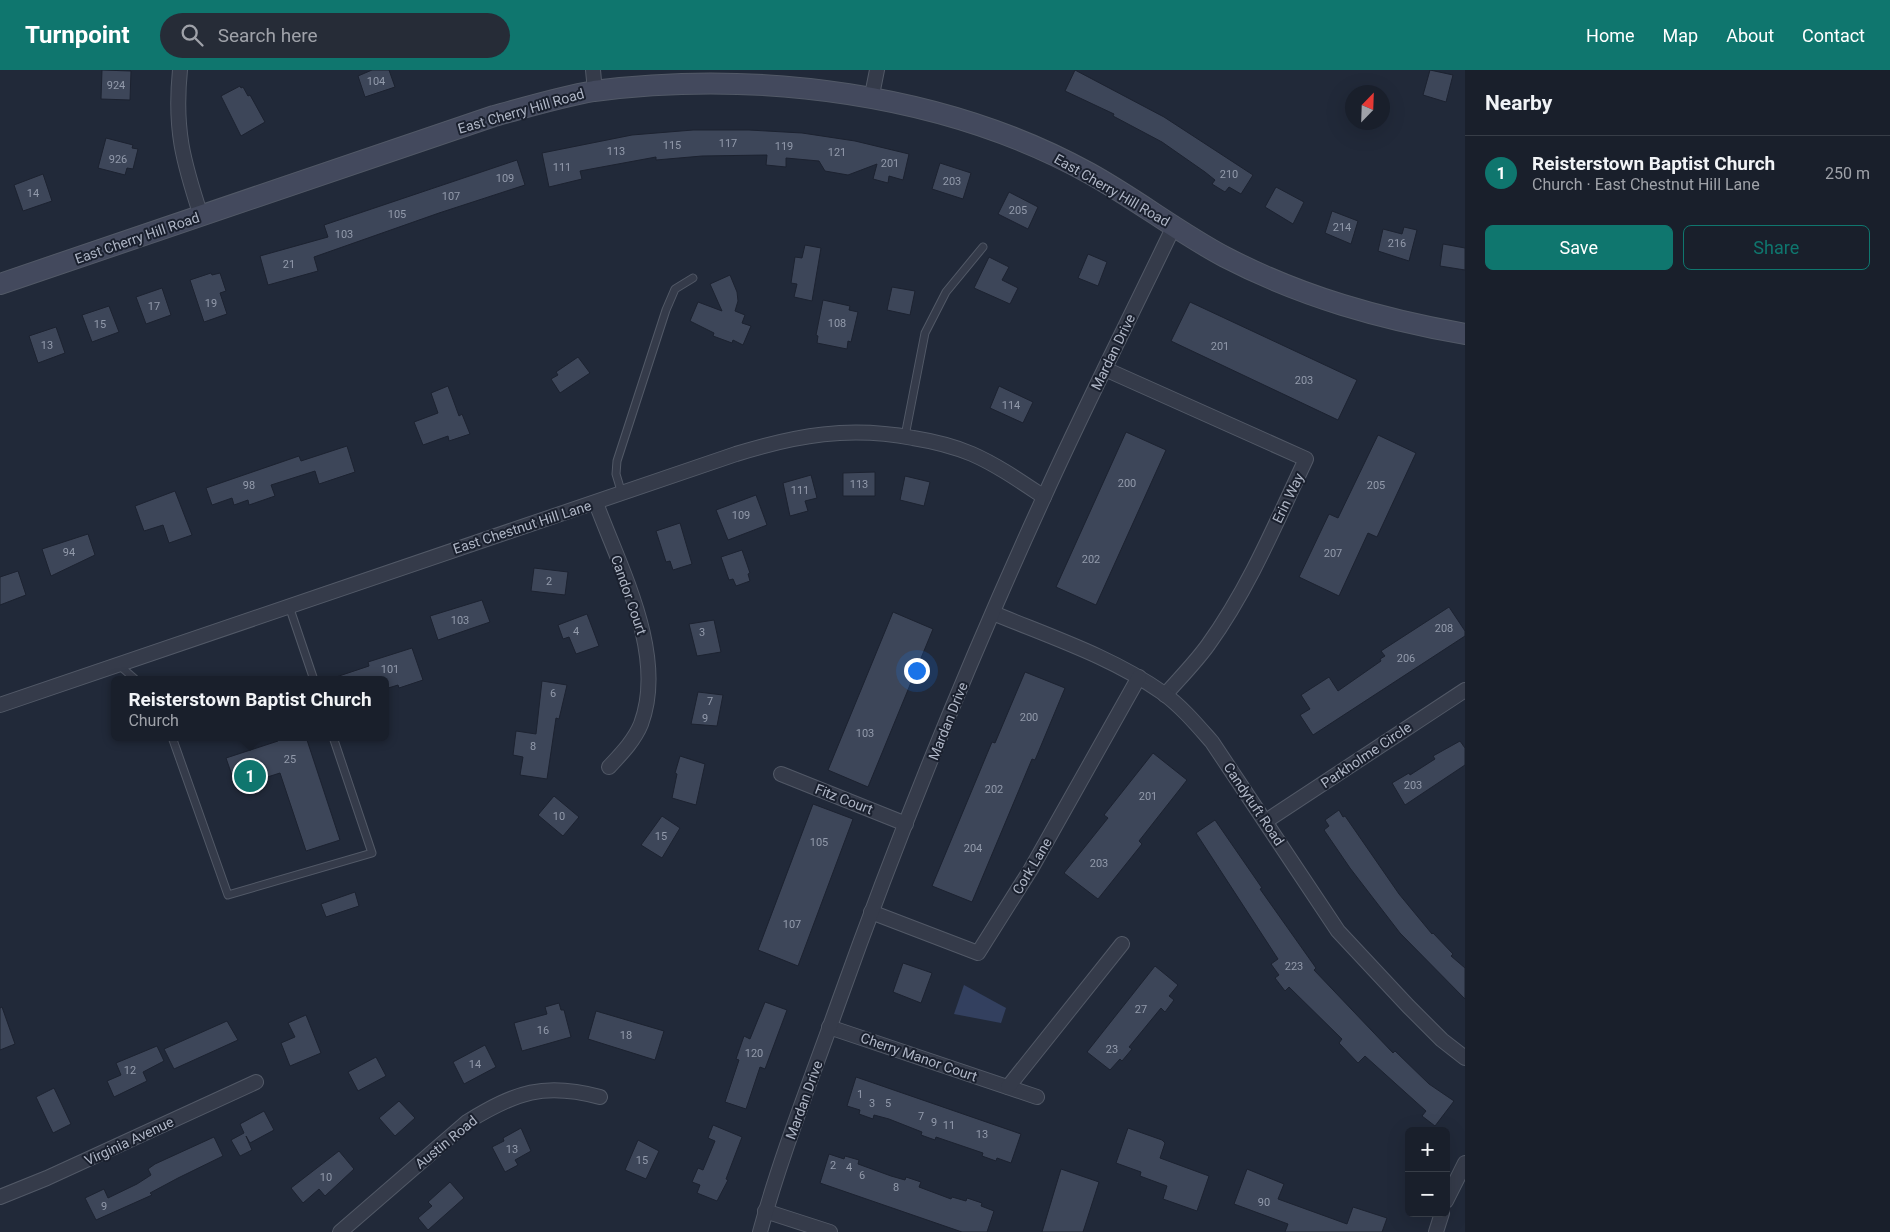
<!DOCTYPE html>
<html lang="en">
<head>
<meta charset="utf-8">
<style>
	body { margin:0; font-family:Roboto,sans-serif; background:#262c37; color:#f1f3f6 }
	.controls { position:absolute; right:15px; bottom:15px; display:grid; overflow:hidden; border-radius:8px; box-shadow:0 5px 20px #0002 }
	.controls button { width:45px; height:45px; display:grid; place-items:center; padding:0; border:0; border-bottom:1px solid #373d47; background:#191f2b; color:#f1f3f6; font:25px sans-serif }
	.compass { position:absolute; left:1345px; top:15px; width:45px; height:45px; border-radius:50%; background:#191f2b; box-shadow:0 5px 20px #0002; rotate:23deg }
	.you { position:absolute; left:916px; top:600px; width:18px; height:18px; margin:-12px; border:4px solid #fff; border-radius:50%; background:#1a73e8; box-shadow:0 0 0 8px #1a73e833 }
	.badge { display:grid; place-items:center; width:32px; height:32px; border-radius:50%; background:#0f766e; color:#fff; font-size:16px; font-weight:700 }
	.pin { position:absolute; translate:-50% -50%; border:2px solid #fff; box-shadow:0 1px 5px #0006 }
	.popup { position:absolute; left:111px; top:606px; width:278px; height:65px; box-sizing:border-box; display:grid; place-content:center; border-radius:8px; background:#191f2b; filter:drop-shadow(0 1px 4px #0005); font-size:16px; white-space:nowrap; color:#9fa2a9 }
	.popup b { font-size:19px; color:#f1f3f6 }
	.popup::after { content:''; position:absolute; left:50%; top:100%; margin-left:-10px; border:10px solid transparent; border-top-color:#191f2b }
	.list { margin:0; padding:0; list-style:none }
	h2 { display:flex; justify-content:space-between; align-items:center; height:65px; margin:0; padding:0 20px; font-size:21px }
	h2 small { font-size:16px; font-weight:400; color:#9fa2a9 }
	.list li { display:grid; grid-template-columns:32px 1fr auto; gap:15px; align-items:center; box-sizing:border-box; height:75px; padding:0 20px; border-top:1px solid #373d47 }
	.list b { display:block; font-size:19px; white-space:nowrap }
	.list p { margin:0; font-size:16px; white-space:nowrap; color:#9fa2a9 }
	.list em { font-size:16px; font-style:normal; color:#9fa2a9 }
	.actions { display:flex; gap:10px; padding:15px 20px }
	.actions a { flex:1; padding:11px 0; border:1px solid #0f766e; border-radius:8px; text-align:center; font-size:18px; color:#0f766e }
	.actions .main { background:#0f766e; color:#fff }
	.icon { flex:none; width:28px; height:28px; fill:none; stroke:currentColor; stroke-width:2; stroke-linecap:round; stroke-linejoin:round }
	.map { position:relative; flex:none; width:1465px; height:1162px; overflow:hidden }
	header { display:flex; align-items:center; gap:30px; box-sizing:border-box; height:70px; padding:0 25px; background:#0f766e; color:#fff }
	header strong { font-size:24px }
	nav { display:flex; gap:28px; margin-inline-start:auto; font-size:18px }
	.search { width:350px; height:45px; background:#262c37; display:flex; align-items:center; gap:12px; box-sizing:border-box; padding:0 18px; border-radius:28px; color:#9fa2a9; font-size:19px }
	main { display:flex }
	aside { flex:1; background:#191f2b }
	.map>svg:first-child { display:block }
	.water { fill:#33405f }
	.building { fill:#3d4659; stroke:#1c2230 }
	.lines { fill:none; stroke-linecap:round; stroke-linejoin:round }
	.lane-casing { stroke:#525967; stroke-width:9 }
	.street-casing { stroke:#525967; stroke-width:16 }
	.secondary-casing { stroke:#525967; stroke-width:22 }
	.lane { stroke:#353b4a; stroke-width:7 }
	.street { stroke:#353b4a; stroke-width:14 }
	.secondary { stroke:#43495d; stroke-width:20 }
	.labels { text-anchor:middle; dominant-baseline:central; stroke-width:4; stroke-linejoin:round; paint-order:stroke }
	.number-label { font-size:11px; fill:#929aab }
	.street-label { font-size:14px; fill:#afb6c6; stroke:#1a202e }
</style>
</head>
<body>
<header>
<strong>Turnpoint</strong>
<div class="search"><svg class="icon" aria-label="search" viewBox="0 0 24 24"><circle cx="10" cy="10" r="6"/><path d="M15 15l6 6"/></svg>Search here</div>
<nav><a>Home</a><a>Map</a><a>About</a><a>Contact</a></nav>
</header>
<main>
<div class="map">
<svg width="1465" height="1162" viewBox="0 0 1465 1162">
	<rect width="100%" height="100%" fill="#212939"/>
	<path class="water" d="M964,915L1006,938L1001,953L954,944Z"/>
	<g class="building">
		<path d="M102,0L131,1L130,30L101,29Z"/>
		<path d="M372,0H389L395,17L365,27L358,6Z"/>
		<path d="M1075,0L1164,47L1253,105L1241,124L1229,117L1225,122L1212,114L1215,110L1205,102L1162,72L1113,46L1114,44L1065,21Z"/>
		<path d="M1430,0L1453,5L1446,32L1423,25Z"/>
		<path d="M240,16L241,18L243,17L248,26L250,25L265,52L241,66L221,26Z"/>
		<path d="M693,60H749L802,63L855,71L909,84L903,110L889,106L888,113L873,109L877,94L848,105L825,101L819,91L786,88V97L766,95L767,85L702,86L656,90V87L580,101L582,109L549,117L542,83L632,65Z"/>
		<path d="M106,68L133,75L132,78L138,79L133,99L127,98L125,105L98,98Z"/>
		<path d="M517,90L525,115L439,143L314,187L318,201L268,215L260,186L328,167L324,155Z"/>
		<path d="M940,93L971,103L963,129L932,119Z"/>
		<path d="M43,104L52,131L23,141L14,115Z"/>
		<path d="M1276,117L1304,132L1293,154L1265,137Z"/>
		<path d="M1009,122L1038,137L1028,159L998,144Z"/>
		<path d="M1332,141L1358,151L1351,174L1325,163Z"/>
		<path d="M1404,157L1417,160L1409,191L1378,181L1383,159L1402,164Z"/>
		<path d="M1443,174L1465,178V200L1440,196Z"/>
		<path d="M805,175L821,178L812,231L794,227L797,214L791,213L795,187L802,188Z"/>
		<path d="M1088,184L1107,192L1098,216L1078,208Z"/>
		<path d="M989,187L1009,197L1002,210L1018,218L1010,234L974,218Z"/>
		<path d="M211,203L212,205L220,203L226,221L220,223L227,244L204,252L190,210Z"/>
		<path d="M730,205L737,222L738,231L735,241L745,245L742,253L751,256L743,275L733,270L732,273L713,266L714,263L690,251L698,232L722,241L710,214Z"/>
		<path d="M892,217L915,221L910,245L887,240Z"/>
		<path d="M162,218L171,245L146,254L136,227Z"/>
		<path d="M823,230L850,236L849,240L858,242L851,272L848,271L847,279L817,273L818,266L816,265Z"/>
		<path d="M1190,232L1357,310L1338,350L1171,271Z"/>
		<path d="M109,236L119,262L92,272L82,245Z"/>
		<path d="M56,257L65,283L38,293L29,266Z"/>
		<path d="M578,287L590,303L560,323L551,309L558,305L556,302Z"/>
		<path d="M448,316L459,346L462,344L470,364L449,371L448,366L423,375L414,352L438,343L431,323Z"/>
		<path d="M999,316L1033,332L1023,353L990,338Z"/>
		<path d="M1126,362L1166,380L1096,535L1056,517Z"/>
		<path d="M1378,365L1416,383L1377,467L1368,463L1339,526L1299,507L1329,444L1338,448Z"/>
		<path d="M347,376L355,402L319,414L315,401L271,415L275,426L249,435L248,430L234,435L232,428L212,435L206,418L299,386L301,391Z"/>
		<path d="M875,402V426H843V403Z"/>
		<path d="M811,405L817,428L805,431L808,441L790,446L783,413Z"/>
		<path d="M905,406L930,412L924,436L900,430Z"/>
		<path d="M175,421L192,465L169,473L163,455L144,461L135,436Z"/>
		<path d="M756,425L767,455L728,470L716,440Z"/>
		<path d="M680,453L692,494L673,500L670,491L666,492L656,461Z"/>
		<path d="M88,464L95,485L51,506L42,479Z"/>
		<path d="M742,480L750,503L748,504L750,511L736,516L733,509L729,510L721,487Z"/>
		<path d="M534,498L568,502L565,525L531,521Z"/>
		<path d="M18,501L26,525L0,535V507Z"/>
		<path d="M482,530L490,552L438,570L430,546Z"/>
		<path d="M1449,537L1465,561V566L1313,665L1300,645L1310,639L1301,625L1329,607L1338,621L1381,591L1380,589L1385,586L1381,581Z"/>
		<path d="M893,542L933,559L868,717L828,700Z"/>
		<path d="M587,544L599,576L576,584L569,567L563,569L558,555Z"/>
		<path d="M714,550L721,582L697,586L689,554Z"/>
		<path d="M412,578L423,610L399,618L398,615L385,619V610H337L336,607L369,596L368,592Z"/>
		<path d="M1025,602L1065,618L1035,690L1032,689L972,832L932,816L992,672L995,673Z"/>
		<path d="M542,611L567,615L559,649L556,648L547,709L520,705L523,687L513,685L516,661L536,664Z"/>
		<path d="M698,622L723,625L717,656L691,654Z"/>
		<path d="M276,667H306L340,770L306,781L280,703L236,717L226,688L278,671Z"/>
		<path d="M1460,671L1465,678V695L1405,735L1392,713L1409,703L1410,705L1435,689L1433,686Z"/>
		<path d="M1153,683L1187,710L1139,771L1142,774L1098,829L1064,803L1108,748L1104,745Z"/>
		<path d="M680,686L705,694L696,735L672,728L677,704L675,703Z"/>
		<path d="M554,726L579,747L563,766L538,745Z"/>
		<path d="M813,734L853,749L798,896L758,880Z"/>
		<path d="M1339,740L1343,747L1345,746L1399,824L1432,864L1433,863L1453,884L1451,886L1465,898V929L1400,863L1350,798L1324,760L1329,756L1325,750Z"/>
		<path d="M662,746L680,758L662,788L641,775Z"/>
		<path d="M1215,750L1262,818L1260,819L1316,898L1314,900L1393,983L1395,981L1429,1014L1454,1031L1435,1056L1422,1046L1426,1041L1365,986L1358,993L1339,973L1342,969L1289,917L1285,921L1275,908L1279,905L1271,894L1278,889L1196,763Z"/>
		<path d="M355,822L359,836L326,847L321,834Z"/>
		<path d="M903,893L932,903L921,933L893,922Z"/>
		<path d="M1155,896L1178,915L1169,926L1174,930L1165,942L1161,938L1129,977L1132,979L1122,991L1120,989L1110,1000L1087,982Z"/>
		<path d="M765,932L787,940L765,999L760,997L746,1039L725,1032L739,990L736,989L744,966L750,969Z"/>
		<path d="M559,933L561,940H564L571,967L522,981L514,953L547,944L545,937Z"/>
		<path d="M2,937L15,974L0,980V938Z"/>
		<path d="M596,941L664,961L655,990L588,969Z"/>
		<path d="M306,945L321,983L290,996L281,973L295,967L288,953Z"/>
		<path d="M227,951L238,970L174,999L164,979Z"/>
		<path d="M485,975L496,997L464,1014L453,992Z"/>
		<path d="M157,976L164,991L143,1002L147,1011L114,1027L107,1011L121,1005L116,993Z"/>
		<path d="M376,987L386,1006L358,1021L348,1002Z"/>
		<path d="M856,1007L1021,1064L1011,1093L997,1088L996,1091L982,1086L983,1083L936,1067L935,1070L921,1065L922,1062L889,1049L874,1045L873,1049L859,1044L860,1040L847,1036Z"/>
		<path d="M54,1018L71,1054L53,1063L36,1027Z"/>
		<path d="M399,1031L415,1048L395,1066L379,1048Z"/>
		<path d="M264,1041L274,1060L250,1073L246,1066L252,1080L240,1086L231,1070L244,1063L240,1054Z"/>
		<path d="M713,1055L742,1067L726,1109L728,1110L717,1131L697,1123L700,1115L692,1112L698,1098L703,1100L715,1071L708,1068Z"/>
		<path d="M521,1058L531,1081L515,1090L518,1095L505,1102L492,1077L504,1071L503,1068Z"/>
		<path d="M1128,1058L1162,1070L1165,1073L1160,1088L1209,1106L1197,1141L1163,1129L1167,1116L1140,1106L1141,1102L1116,1093Z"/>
		<path d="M214,1067L223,1086L178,1108L150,1123L152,1125L96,1150L85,1128L104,1119L108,1128L137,1114L151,1105L148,1099L155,1094Z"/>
		<path d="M638,1070L659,1081L646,1109L625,1100Z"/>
		<path d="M339,1081L354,1099L325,1126L319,1119L303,1133L291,1118Z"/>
		<path d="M829,1084L844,1089L845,1086L859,1090L858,1094L891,1106L905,1110L906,1107L921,1112L919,1117L951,1129L952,1127L966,1131L967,1128L982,1133L981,1136L994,1141L987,1162H962L820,1113Z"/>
		<path d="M1061,1099L1099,1112L1083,1162H1042Z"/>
		<path d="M1247,1099L1284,1114L1278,1129L1347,1154L1353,1137L1387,1148L1382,1162H1285L1288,1154L1234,1134Z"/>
		<path d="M450,1112L464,1128L428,1160L418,1148L432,1136L428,1132Z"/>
	</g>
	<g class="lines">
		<g class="lane-casing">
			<g id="lane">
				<path d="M905,366L925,263L946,222L983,177"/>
				<path d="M622,424L616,404L617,391L666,240L675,219L693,208"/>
				<path d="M289,536L314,610"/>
				<path d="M119,595L136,610"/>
				<path d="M172,667L228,825L372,783L333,667"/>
			</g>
		</g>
		<g class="street-casing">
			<g id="street">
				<path d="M180,0C174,59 183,91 201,146"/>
				<path d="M593,0L595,21"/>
				<path d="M872,25L877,0"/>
				<path d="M1105,299L1306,389C1276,453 1249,518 1208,575C1195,593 1179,609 1165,625"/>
				<path d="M596,433C620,498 667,585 641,654C634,671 621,684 609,697"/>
				<path d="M993,543C1051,567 1112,587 1163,623C1182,637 1197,655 1212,672L1338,861L1408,936L1442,970L1465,988"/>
				<path d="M0,635L736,384C797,365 849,356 913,368C932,371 953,376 972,384C997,395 1020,411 1044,427"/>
				<path d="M781,704L906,754"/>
				<path d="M1266,751L1465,620"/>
				<path d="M871,842L978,883L1031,799L1139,607"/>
				<path d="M829,957L1037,1027"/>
				<path d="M1008,1017L1122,874"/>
				<path d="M0,1127L47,1108L256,1012"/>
				<path d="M1446,1131L1465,1093"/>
				<path d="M765,1141L830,1162"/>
				<path d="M340,1162L467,1052C516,1022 544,1012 600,1027"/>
				<path d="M760,1162C781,1085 811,1010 838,934C899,763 968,593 1044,427C1085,336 1131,246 1174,156"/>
				<path d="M1436,1162L1442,1143"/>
			</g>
		</g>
		<g class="secondary-casing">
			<path id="secondary" d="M0,214L494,46C527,37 560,27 594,21C758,0 944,23 1089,103C1136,129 1178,162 1225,187C1302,227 1381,249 1465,264"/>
		</g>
		<use href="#lane" class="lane"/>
		<use href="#street" class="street"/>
		<use href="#secondary" class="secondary"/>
	</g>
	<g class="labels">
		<g class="number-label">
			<text x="376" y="11">104</text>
			<text x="116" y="15">924</text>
			<text x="728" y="73">117</text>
			<text x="672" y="75">115</text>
			<text x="784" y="76">119</text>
			<text x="616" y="81">113</text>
			<text x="837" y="82">121</text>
			<text x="118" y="89">926</text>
			<text x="890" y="93">201</text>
			<text x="562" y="97">111</text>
			<text x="1229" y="104">210</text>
			<text x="505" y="108">109</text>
			<text x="952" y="111">203</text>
			<text x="33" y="123">14</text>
			<text x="451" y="126">107</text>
			<text x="1018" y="140">205</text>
			<text x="397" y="144">105</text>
			<text x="1342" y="157">214</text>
			<text x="344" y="164">103</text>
			<text x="1397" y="173">216</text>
			<text x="289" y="194">21</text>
			<text x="211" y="233">19</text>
			<text x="154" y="236">17</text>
			<text x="837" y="253">108</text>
			<text x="100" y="254">15</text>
			<text x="47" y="275">13</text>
			<text x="1220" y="276">201</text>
			<text x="1304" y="310">203</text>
			<text x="1011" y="335">114</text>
			<text x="1127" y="413">200</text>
			<text x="859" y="414">113</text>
			<text x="249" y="415">98</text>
			<text x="1376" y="415">205</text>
			<text x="800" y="420">111</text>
			<text x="741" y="445">109</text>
			<text x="69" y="482">94</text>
			<text x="1333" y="483">207</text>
			<text x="1091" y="489">202</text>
			<text x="549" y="511">2</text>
			<text x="460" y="550">103</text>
			<text x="1444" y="558">208</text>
			<text x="576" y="561">4</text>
			<text x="702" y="562">3</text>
			<text x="1406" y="588">206</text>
			<text x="390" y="599">101</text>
			<text x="553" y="623">6</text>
			<text x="710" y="631">7</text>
			<text x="1029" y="647">200</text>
			<text x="705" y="648">9</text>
			<text x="865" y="663">103</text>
			<text x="533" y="676">8</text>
			<text x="290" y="689">25</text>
			<text x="1413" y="715">203</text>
			<text x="994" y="719">202</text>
			<text x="1148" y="726">201</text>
			<text x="559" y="746">10</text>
			<text x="661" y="766">15</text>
			<text x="819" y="772">105</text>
			<text x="973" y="778">204</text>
			<text x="1099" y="793">203</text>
			<text x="792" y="854">107</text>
			<text x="1294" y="896">223</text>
			<text x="1141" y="939">27</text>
			<text x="543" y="960">16</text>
			<text x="626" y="965">18</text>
			<text x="1112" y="979">23</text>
			<text x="754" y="983">120</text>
			<text x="475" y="994">14</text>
			<text x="130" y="1000">12</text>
			<text x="860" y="1024">1</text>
			<text x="872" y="1033">3</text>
			<text x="888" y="1033">5</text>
			<text x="921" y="1046">7</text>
			<text x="934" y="1052">9</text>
			<text x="949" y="1055">11</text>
			<text x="982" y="1064">13</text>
			<text x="512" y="1079">13</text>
			<text x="642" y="1090">15</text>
			<text x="833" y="1095">2</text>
			<text x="849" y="1097">4</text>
			<text x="862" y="1105">6</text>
			<text x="326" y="1107">10</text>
			<text x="896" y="1117">8</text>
			<text x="1264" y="1132">90</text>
			<text x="104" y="1136">9</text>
		</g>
		<g class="street-label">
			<text transform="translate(521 41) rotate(-16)">East Cherry Hill Road</text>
			<text transform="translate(1112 120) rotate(30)">East Cherry Hill Road</text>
			<text transform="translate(137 168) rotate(-19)">East Cherry Hill Road</text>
			<text transform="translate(1113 282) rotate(-64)">Mardan Drive</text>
			<text transform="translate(1288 428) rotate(-64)">Erin Way</text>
			<text transform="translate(522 457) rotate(-18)">East Chestnut Hill Lane</text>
			<text transform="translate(629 525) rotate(71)">Candor Court</text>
			<text transform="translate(948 651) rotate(-68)">Mardan Drive</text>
			<text transform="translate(1366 685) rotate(-34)">Parkholme Circle</text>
			<text transform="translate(844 729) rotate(21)">Fitz Court</text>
			<text transform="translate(1254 734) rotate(56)">Candytuft Road</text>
			<text transform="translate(1032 796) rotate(-59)">Cork Lane</text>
			<text transform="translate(919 987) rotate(19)">Cherry Manor Court</text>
			<text transform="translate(804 1030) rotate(-70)">Mardan Drive</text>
			<text transform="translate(129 1071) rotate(-25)">Virginia Avenue</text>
			<text transform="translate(446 1072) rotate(-39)">Austin Road</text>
		</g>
	</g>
</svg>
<div class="controls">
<button>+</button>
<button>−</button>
</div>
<svg class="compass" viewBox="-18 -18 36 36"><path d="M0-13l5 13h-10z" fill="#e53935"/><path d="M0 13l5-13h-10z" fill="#9fa2a9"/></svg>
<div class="you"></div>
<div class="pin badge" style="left:250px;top:706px">1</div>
<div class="popup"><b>Reisterstown Baptist Church</b>Church</div>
</div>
<aside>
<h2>Nearby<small></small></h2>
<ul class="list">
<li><span class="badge">1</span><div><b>Reisterstown Baptist Church</b><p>Church · East Chestnut Hill Lane</p></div><em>250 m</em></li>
</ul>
<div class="actions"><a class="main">Save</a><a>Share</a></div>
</aside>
</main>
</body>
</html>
